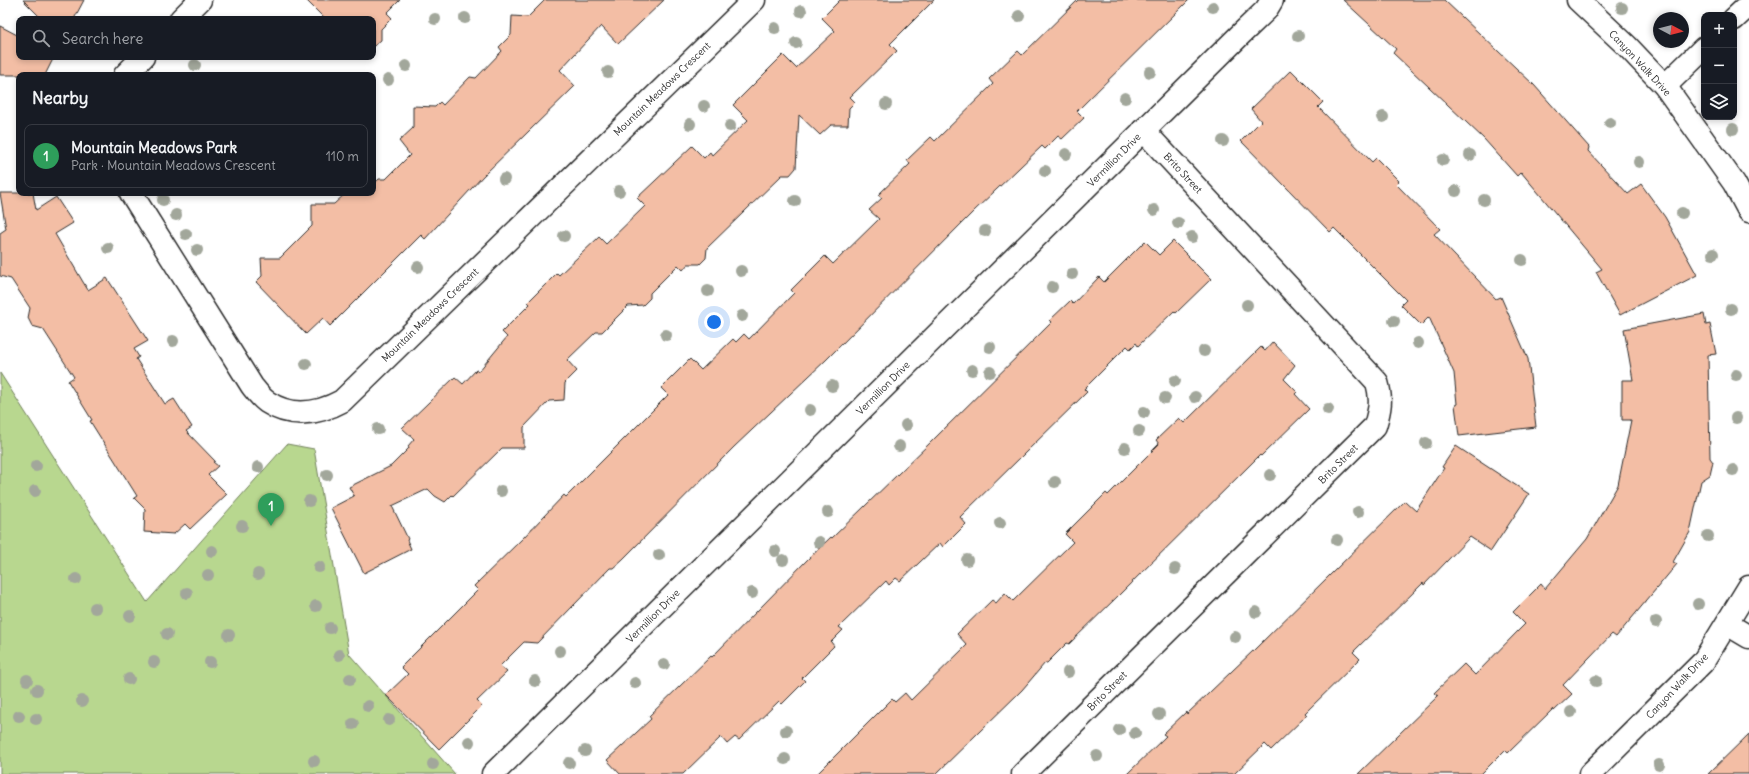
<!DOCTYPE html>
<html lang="en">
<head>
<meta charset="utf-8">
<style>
	body { margin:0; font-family:Delius,sans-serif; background:#20242c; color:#f1f3f6 }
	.controls { position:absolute; right:12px; top:12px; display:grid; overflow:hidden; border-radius:8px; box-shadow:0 2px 6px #0003 }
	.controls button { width:36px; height:36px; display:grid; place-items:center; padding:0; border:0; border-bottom:1px solid #363941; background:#171b24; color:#f1f3f6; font:20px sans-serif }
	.compass { position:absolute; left:1653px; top:12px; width:36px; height:36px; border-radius:50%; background:#171b24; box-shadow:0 2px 6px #0003; rotate:97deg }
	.you { position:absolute; left:714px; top:322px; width:14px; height:14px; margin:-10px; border:3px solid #fff; border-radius:50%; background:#1a73e8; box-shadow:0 0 0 6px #1a73e833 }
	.badge { display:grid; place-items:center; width:26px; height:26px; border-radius:50%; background:#0f766e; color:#fff; font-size:13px; font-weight:700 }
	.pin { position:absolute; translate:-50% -33px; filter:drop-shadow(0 1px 2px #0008) }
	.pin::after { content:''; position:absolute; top:21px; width:14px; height:12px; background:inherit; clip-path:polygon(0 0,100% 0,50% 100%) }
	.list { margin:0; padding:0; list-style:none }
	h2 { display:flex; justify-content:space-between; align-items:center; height:52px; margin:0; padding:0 16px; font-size:17px }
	h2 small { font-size:13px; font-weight:400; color:#9ea1a6 }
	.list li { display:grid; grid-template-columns:26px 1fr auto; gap:12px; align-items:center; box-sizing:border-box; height:64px; margin:0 8px 8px; padding:0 8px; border:1px solid #363941; border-radius:8px }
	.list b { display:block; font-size:15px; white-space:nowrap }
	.list p { margin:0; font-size:13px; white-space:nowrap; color:#9ea1a6 }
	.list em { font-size:13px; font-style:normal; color:#9ea1a6 }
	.icon { flex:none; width:22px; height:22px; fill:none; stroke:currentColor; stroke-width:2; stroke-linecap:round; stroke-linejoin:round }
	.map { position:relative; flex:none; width:1749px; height:774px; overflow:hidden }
	.search { position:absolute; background:#171b24; box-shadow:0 2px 6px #0003; left:16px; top:16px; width:360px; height:44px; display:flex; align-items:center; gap:10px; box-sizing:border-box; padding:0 14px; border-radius:8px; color:#9ea1a6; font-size:15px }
	.panel { position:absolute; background:#171b24; box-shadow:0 2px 6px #0003; left:16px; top:72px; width:360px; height:124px; border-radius:8px }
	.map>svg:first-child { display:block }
	.green { fill:#b8d78f; stroke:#72815d }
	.building { fill:#f3bea5; stroke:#2b2b2b }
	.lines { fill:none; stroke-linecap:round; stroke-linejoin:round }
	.minor-casing { stroke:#2b2b2b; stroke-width:25 }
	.tertiary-casing { stroke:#2b2b2b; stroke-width:25 }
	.minor { stroke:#fff; stroke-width:22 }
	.tertiary { stroke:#fff; stroke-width:22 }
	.tree { fill:#a2a79b }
	.labels { text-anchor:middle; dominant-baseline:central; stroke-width:3; stroke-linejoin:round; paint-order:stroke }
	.street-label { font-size:10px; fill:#2b2b2b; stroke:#fff }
</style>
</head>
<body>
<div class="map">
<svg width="1749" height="774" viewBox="0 0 1749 774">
	<rect width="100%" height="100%" fill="#fff"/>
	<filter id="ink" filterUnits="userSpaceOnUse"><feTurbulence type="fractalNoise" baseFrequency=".025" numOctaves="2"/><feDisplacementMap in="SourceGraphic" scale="8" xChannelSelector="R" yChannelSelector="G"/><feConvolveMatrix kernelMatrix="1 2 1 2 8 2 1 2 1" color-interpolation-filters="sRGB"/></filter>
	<g filter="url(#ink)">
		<path class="green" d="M0,373L147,602L287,444L314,449L349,654L455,774H0Z"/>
		<g class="building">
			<path d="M23,0H84L74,19H42Z"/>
			<path d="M306,0H400L387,13L392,18L381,29V40L374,46H373V19H325Z"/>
			<path d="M545,0H664L618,44L601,26L560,70L575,86L483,176L425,239L421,235L330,326L323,318L306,334L256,282L262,276L261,258H280L312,226V204H334L346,193H373V185L379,179H386L410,155L399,141L413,128V106L435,107L440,102L443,105L470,77L476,78L502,51L499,47L511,35L512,16L528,17Z"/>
			<path d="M840,0H934L890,44L897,51L850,97L855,102L849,108L848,125H831L820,135L799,115L796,168L790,175H782L707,248L706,258L700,264H688L683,270L678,265L650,293V298L643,305L628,306L602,332H596L567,360L577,371L565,383L564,400L549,401L524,427V448H502L453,496L452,495L445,502L435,496L428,489L392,506L408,539L407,540L411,549L364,573L331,508L354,496L349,487L391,466L409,448L408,446L414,439L402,428L455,377L463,384L476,370L479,371L507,337L502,332L530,304L528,302L557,273L559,275L599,237L606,244L645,206L637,198L692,146L704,158L710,152L712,155L748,120L733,105L783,55L796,68L835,31L822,18Z"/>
			<path d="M1078,0H1189L1077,111L1084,118L1062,139L1058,136L1045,149L1042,146L974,211L826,360L734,447L623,559L613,568H610L537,643L524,642L500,666L507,672L477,701L482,706L439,749L386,695L408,674L401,667L478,590L474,586L523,538L564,495L566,497L668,395L661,388L690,359L701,370L733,339L736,342L744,334L749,339L794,293L791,290L825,256L833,264L879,219L869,210L882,198L878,195L910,164L907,160L931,137L935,141L993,84L989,79L1018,51L1022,55Z"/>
			<path d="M1343,0H1444L1534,85L1589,147L1588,151L1628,194L1641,184L1665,217L1697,275L1620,315L1596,272L1602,269L1521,172L1517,176L1484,139L1393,53L1396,49Z"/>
			<path d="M0,26L19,36V57H54L45,75H0Z"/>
			<path d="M1291,70L1323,102L1318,107L1372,162L1376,158L1399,181L1396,184L1440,229L1434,234L1496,299L1501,297L1528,359L1536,427L1459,436L1455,405L1457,404L1454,373L1429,317L1421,325L1401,305L1406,300L1334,228L1330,232L1241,141L1261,121L1251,109Z"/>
			<path d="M0,193H33L36,210L56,197L73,223L55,234L83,282L88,290L107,278L148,341L134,349L139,357L136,359L165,404L174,399L192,427L186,431L215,461L213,462L218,466L208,475L227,494L190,529L185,524L174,534L144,532L145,509L134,498L137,496L90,421L92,420L68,381L74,377L43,329L32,326L28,318L30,308L11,279L0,276V233L6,229Z"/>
			<path d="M1145,241L1159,255L1173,241L1211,279L1176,313L1174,311L1138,346L1136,343L1130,349L1127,346L1084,389L1087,392L960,517L966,524L943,547L940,543L900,581L896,578L889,585L886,581L839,627L843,630L831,642L834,646L802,678L805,681L782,704L779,701L739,740L735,737L727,744L721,737L683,774H620L607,760L651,719L649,716L711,656L712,657L808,559L831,537L832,538L931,442L1052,322L1050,320L1070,301L1073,304L1099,277L1104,282Z"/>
			<path d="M1704,314L1706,325L1710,324L1716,354L1708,355L1710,458L1713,462L1710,475L1701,481L1690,532L1673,562L1677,564L1616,637L1612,634L1563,685L1572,694L1554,711L1553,709L1508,753L1505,750L1481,774H1358L1438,696L1434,693L1464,664L1475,675L1518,631L1525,624L1513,612L1541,584L1545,589L1587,539L1618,485L1631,420H1622V380H1633L1624,329Z"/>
			<path d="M1273,342L1295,365L1284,379L1297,392L1295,394L1309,409L1261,456L1260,455L1118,596L1069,644L1067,643L1047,663H1045L1022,690L936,774H817L892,699L895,702L905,693L911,700L967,645L957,634L992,600L996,603L1005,593L1013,601L1073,542L1065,534L1106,493L1108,495L1159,444L1156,440L1179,418L1184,423L1261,347L1265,351Z"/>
			<path d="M1456,446L1529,494L1491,551L1470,537L1424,585L1423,583L1353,652L1360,659L1305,713L1307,715L1271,750L1265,744L1234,774H1127L1166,736L1163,734L1186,712L1187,714L1254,650L1405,501L1416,511L1444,468L1442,467Z"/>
			<path d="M1749,734V774H1708Z"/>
		</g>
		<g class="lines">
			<g class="minor-casing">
				<g id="minor">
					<path d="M181,19L200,0"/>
					<path d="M1734,19L1749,5"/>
					<path d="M125,75L143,57"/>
					<path d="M1665,86L1704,48"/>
					<path d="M131,193L252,386C256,391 261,398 267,402C291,418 318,414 342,401L754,0"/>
					<path d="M1727,624L1749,637"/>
					<path d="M493,774L1241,34L1266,10L1272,0"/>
					<path d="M1023,774L1375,426C1380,409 1382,400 1377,382L1143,130"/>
				</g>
			</g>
			<g class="tertiary-casing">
				<g id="tertiary">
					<path d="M1578,0L1627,46L1665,86L1734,183L1749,211"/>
					<path d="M1590,774L1703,662L1749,587"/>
				</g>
			</g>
			<use href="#minor" class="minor"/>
			<use href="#tertiary" class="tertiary"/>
		</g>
		<g class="tree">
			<circle cx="1213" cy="7" r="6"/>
			<circle cx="1622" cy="8" r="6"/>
			<circle cx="801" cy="11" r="6"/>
			<circle cx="1019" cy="16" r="6"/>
			<circle cx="465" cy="18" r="6"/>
			<circle cx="435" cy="19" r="6"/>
			<circle cx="775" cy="28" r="6"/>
			<circle cx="1298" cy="36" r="6"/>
			<circle cx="796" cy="43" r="6"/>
			<circle cx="195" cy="65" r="6"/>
			<circle cx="406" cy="66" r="6"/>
			<circle cx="608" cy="72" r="6"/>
			<circle cx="1150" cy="72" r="6"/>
			<circle cx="388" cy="80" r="6"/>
			<circle cx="1125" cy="98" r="6"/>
			<circle cx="886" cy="104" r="6"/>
			<circle cx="704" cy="106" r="6"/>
			<circle cx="1383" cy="117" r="6"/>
			<circle cx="1610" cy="123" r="6"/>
			<circle cx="690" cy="124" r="6"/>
			<circle cx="730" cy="126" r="6"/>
			<circle cx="1733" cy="129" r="6"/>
			<circle cx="1223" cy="141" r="6"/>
			<circle cx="1066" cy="154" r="6"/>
			<circle cx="1470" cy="155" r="6"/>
			<circle cx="1443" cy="160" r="6"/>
			<circle cx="1639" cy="162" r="6"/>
			<circle cx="1045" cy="171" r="6"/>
			<circle cx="504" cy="179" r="6"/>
			<circle cx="619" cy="191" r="6"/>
			<circle cx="1456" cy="191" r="6"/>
			<circle cx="163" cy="200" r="6"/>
			<circle cx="1484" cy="200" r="6"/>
			<circle cx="795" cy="201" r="6"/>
			<circle cx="1154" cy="210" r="6"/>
			<circle cx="1682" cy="213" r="6"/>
			<circle cx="176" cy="215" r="6"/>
			<circle cx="1178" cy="223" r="6"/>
			<circle cx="985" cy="231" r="6"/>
			<circle cx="186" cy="234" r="6"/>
			<circle cx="564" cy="236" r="6"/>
			<circle cx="1192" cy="237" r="6"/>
			<circle cx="108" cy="248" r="6"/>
			<circle cx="197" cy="250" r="6"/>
			<circle cx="1713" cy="254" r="6"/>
			<circle cx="1522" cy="260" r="6"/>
			<circle cx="418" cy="267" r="6"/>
			<circle cx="741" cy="271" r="6"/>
			<circle cx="1072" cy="274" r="6"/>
			<circle cx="1052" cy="287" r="6"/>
			<circle cx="708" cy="291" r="6"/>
			<circle cx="1247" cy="305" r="6"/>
			<circle cx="1731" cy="309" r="6"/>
			<circle cx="742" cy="316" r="6"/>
			<circle cx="1394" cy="321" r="6"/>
			<circle cx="666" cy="335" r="6"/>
			<circle cx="173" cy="341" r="6"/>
			<circle cx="1418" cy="343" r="6"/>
			<circle cx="990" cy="347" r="6"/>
			<circle cx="1204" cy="351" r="6"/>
			<circle cx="306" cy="364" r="6"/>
			<circle cx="972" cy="370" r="6"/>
			<circle cx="990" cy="372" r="6"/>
			<circle cx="1736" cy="375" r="6"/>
			<circle cx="1175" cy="381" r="6"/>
			<circle cx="832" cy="386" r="6"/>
			<circle cx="1195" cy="397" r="6"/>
			<circle cx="1165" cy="398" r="6"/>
			<circle cx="1328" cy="409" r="6"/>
			<circle cx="810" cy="410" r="6"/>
			<circle cx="1144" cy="412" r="6"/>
			<circle cx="1736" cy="418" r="6"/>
			<circle cx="906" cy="425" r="6"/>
			<circle cx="378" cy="429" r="6"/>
			<circle cx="1139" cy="431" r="6"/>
			<circle cx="1426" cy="443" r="6"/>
			<circle cx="899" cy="446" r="6"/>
			<circle cx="1125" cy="448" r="6"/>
			<circle cx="36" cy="466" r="6"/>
			<circle cx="258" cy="467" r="6"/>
			<circle cx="1733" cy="470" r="6"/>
			<circle cx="327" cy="475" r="6"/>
			<circle cx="1270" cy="475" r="6"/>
			<circle cx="1055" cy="482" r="6"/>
			<circle cx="35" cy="491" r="6"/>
			<circle cx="501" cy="491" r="6"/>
			<circle cx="309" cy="501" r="6"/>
			<circle cx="828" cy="512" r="6"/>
			<circle cx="1358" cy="512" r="6"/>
			<circle cx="1000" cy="523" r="6"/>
			<circle cx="242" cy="526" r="6"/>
			<circle cx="1708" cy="536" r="6"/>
			<circle cx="1337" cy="540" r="6"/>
			<circle cx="819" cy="542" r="6"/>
			<circle cx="212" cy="551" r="6"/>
			<circle cx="775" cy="551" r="6"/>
			<circle cx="659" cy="555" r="6"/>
			<circle cx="783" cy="560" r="6"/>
			<circle cx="967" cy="560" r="6"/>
			<circle cx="319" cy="567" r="6"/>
			<circle cx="1175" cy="569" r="6"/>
			<circle cx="258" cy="574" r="6"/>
			<circle cx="208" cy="575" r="6"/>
			<circle cx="76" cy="579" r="6"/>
			<circle cx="187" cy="593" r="6"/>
			<circle cx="752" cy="593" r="6"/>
			<circle cx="1698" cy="604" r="6"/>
			<circle cx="316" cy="606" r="6"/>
			<circle cx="95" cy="608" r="6"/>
			<circle cx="1256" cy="612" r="6"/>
			<circle cx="130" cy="616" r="6"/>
			<circle cx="1656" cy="622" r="6"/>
			<circle cx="330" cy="628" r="6"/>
			<circle cx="167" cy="634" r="6"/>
			<circle cx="229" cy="635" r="6"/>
			<circle cx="1235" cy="637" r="6"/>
			<circle cx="560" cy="651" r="6"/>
			<circle cx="339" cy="655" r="6"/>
			<circle cx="154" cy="662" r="6"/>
			<circle cx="210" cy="662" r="6"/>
			<circle cx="664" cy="664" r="6"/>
			<circle cx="1068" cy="672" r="6"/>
			<circle cx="129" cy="679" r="6"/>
			<circle cx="350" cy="679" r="6"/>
			<circle cx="27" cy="680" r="6"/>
			<circle cx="535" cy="681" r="6"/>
			<circle cx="1596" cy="681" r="6"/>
			<circle cx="635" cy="683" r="6"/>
			<circle cx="37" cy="690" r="6"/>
			<circle cx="82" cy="701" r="6"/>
			<circle cx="368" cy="706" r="6"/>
			<circle cx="1571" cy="712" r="6"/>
			<circle cx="1159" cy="714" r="6"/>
			<circle cx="19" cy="716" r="6"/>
			<circle cx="36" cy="719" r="6"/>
			<circle cx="389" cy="720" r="6"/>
			<circle cx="353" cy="724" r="6"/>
			<circle cx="1119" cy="730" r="6"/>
			<circle cx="786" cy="731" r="6"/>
			<circle cx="1135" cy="733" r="6"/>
			<circle cx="469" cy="742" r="6"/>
			<circle cx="585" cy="751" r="6"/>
			<circle cx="1097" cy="756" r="6"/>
			<circle cx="785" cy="759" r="6"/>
			<circle cx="314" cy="761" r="6"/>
			<circle cx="569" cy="763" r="6"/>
			<circle cx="433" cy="764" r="6"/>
			<circle cx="1659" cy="765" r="6"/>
		</g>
	</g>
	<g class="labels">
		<g class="street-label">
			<text transform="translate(1640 63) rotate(47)">Canyon Walk Drive</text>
			<text transform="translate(662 89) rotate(-44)">Mountain Meadows Crescent</text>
			<text transform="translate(1114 160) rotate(-45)">Vermillion Drive</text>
			<text transform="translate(1183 173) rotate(47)">Brito Street</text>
			<text transform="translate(430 315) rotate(-44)">Mountain Meadows Crescent</text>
			<text transform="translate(883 388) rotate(-45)">Vermillion Drive</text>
			<text transform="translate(1338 464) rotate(-45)">Brito Street</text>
			<text transform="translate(653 616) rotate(-45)">Vermillion Drive</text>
			<text transform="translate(1677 686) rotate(-47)">Canyon Walk Drive</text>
			<text transform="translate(1107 691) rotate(-45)">Brito Street</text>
		</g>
	</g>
</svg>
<div class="controls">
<button>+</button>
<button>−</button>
<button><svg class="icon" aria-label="layers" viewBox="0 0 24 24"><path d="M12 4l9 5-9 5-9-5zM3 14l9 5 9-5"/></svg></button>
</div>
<svg class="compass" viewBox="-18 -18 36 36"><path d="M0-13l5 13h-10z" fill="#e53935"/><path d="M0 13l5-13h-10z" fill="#9ea1a6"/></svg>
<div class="you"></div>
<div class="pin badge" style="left:271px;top:526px;background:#2e9e5b">1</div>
<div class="search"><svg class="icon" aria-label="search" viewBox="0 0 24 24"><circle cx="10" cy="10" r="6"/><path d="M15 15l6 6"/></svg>Search here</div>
<section class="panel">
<h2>Nearby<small></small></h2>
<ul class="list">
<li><span class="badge" style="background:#2e9e5b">1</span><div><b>Mountain Meadows Park</b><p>Park · Mountain Meadows Crescent</p></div><em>110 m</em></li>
</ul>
</section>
</div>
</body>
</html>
